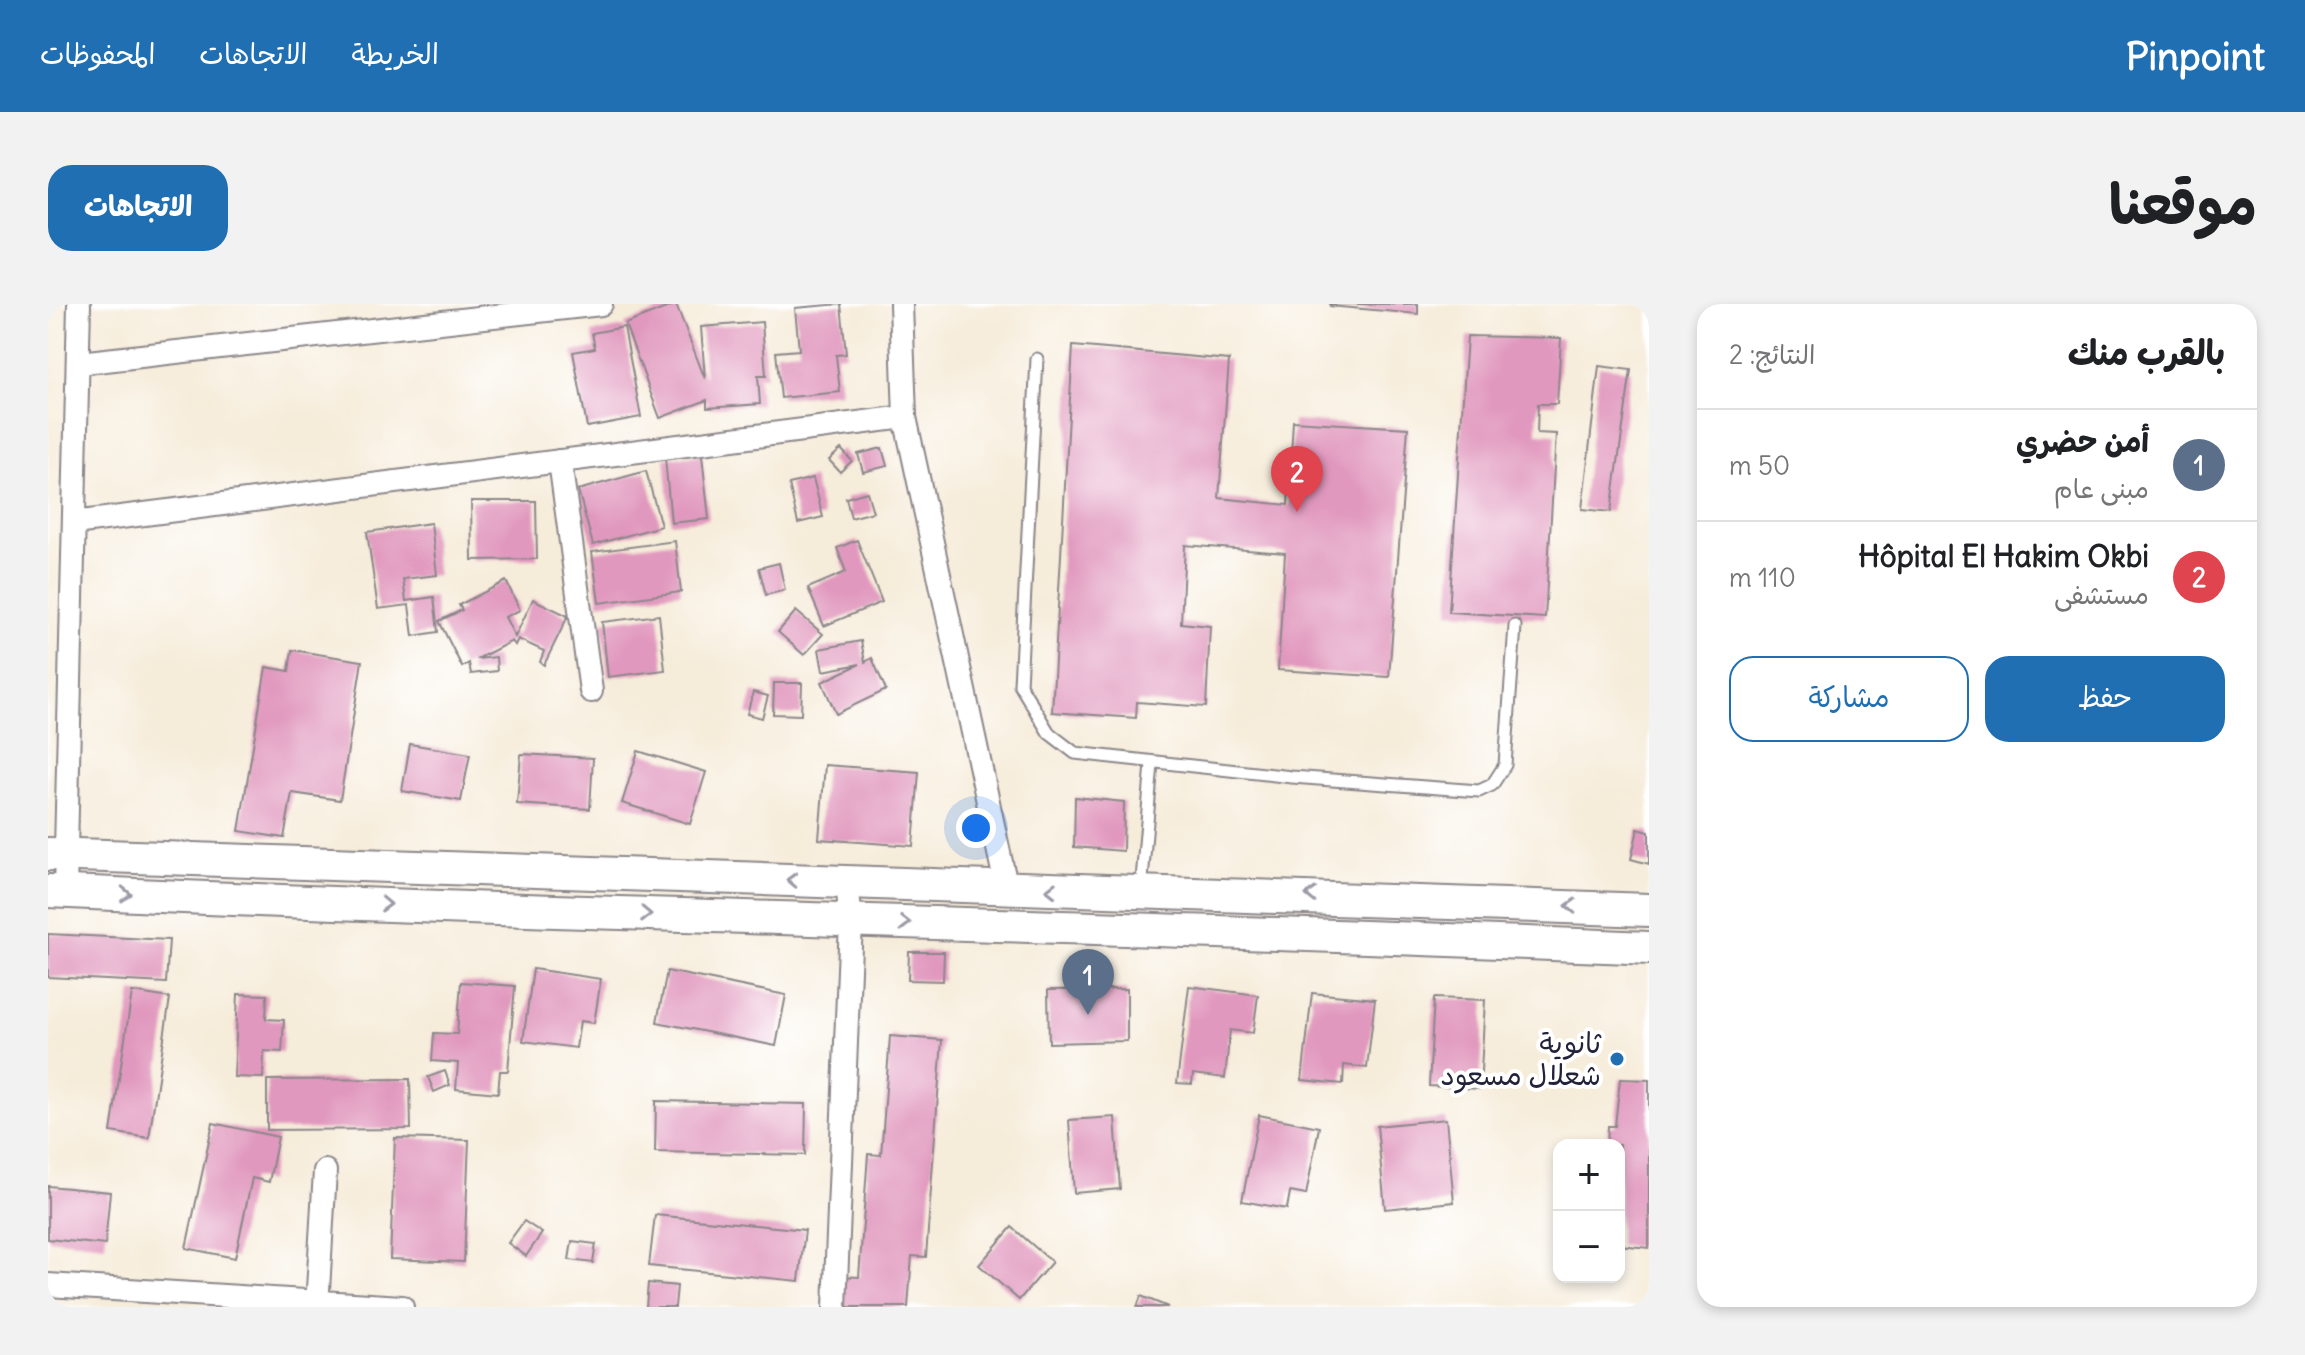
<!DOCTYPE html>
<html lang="ar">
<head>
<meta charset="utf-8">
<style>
	body { margin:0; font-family:Delius,"Playpen Sans Arabic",sans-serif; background:#f2f2f2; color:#202124; direction:rtl }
	.controls { position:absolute; right:24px; bottom:24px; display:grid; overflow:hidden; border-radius:16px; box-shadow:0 4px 12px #0003 }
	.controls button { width:72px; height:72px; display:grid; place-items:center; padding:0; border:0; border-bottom:2px solid #e0e0e0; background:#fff; color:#202124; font:40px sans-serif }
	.you { position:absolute; left:928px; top:524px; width:28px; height:28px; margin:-20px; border:6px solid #fff; border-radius:50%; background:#1a73e8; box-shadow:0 0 0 12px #1a73e833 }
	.badge { display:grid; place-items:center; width:52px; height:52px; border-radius:50%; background:#1f6fb2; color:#fff; font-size:26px; font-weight:700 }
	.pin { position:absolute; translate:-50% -66px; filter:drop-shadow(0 2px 4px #0008) }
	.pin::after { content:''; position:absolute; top:42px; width:28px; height:24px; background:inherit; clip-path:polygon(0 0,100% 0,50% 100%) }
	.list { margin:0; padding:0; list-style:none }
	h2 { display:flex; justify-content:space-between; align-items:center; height:104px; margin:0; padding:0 32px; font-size:34px }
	h2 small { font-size:26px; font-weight:400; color:#757577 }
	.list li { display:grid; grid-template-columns:52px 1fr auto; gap:24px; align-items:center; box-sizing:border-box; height:112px; padding:0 32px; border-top:2px solid #e0e0e0 }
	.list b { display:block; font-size:30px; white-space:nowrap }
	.list p { margin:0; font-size:26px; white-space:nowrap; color:#757577 }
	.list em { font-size:26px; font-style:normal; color:#757577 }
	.actions { display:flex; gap:16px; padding:24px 32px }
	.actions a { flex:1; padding:18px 0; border:2px solid #1f6fb2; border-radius:24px; text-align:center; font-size:28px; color:#1f6fb2 }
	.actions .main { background:#1f6fb2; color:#fff }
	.map { position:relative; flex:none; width:1601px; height:1003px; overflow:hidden; direction:ltr; border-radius:24px }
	header { display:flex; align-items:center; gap:48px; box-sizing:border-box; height:112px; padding:0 40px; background:#1f6fb2; color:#fff }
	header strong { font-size:38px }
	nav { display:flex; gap:44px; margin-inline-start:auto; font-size:28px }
	.intro { display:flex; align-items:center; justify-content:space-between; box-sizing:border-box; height:192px; padding:0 48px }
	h1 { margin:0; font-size:56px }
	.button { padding:20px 36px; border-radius:24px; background:#1f6fb2; color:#fff; font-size:28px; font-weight:700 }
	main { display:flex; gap:48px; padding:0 48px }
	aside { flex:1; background:#fff; border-radius:24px; box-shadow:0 4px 12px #0003 }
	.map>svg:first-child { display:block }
	.building { fill:#e198be }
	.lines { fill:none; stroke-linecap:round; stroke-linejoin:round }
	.lane-casing { stroke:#8c878a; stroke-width:15 }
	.street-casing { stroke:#8c878a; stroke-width:26 }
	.secondary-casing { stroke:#8c878a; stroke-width:36 }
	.lane { stroke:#fff; stroke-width:11 }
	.street { stroke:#fff; stroke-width:22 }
	.secondary { stroke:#fff; stroke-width:32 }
	.oneway { stroke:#9c9ca7 }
	.poi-dot { fill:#1f6fb2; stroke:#fff; stroke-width:3 }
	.labels { text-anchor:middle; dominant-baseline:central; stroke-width:8; stroke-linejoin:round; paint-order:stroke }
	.poi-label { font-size:28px; fill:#22223b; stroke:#fff; text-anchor:end }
</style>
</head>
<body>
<header>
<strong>Pinpoint</strong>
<nav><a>الخريطة</a><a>الاتجاهات</a><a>المحفوظات</a></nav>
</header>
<div class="intro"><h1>موقعنا</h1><a class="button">الاتجاهات</a></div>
<main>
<aside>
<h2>بالقرب منك<small>النتائج: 2</small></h2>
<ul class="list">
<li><span class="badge" style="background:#5c6f8a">1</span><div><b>أمن حضري</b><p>مبنى عام</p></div><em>50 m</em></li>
<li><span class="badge" style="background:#e0444e">2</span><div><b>Hôpital El Hakim Okbi</b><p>مستشفى</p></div><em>110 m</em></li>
</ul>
<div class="actions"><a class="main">حفظ</a><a>مشاركة</a></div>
</aside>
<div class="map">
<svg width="1601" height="1003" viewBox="0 0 1601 1003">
	<rect width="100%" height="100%" fill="#fff"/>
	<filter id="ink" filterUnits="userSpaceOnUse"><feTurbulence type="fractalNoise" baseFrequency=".0125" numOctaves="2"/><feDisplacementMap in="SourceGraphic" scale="16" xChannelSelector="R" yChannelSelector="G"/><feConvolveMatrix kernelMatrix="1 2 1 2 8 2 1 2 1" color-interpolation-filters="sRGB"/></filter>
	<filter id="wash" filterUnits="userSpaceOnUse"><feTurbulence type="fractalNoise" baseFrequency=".006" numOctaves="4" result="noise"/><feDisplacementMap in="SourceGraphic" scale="32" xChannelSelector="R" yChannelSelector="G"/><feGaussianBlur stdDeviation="1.8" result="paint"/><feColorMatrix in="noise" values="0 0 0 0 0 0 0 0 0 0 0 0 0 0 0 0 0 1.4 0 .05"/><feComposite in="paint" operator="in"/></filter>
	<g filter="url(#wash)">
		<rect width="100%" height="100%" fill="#f6ecda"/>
		<g id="blocks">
			<g class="building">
				<path d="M628,0L657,75L653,23L714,18L718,72H710L712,100L659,104V96L612,114L577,20Z"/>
				<path d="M793,0L798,50L788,51L792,88L733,94L728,48L751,46L747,4Z"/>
				<path d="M1282,0H1370V10L1282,2Z"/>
				<path d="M576,23L593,113L539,123L525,48L547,44L544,29Z"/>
				<path d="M1419,32L1513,34L1509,100H1490L1489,129L1508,130L1497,314L1401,308Z"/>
				<path d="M1025,42L1181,56L1171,194L1240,201L1245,117L1360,124L1341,373L1230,366L1237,249L1137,241L1133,319L1162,322L1158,403L1089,398L1088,414L1004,408Z"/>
				<path d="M1551,62L1583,66L1563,208L1534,205Z"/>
				<path d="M834,144L839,162L815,168L810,150Z"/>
				<path d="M793,145L804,157L792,168L781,156Z"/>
				<path d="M654,151L661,215L623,219L617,154Z"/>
				<path d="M598,167L613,222L545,241L530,186Z"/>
				<path d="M765,174L775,213L750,219L741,180Z"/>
				<path d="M819,188L825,208L803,214L798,194Z"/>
				<path d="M423,197H488L489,255L424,256Z"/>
				<path d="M383,219L389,271L355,275L358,297L386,293L390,328L365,332L361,301L330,305L319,228Z"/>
				<path d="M809,236L834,298L776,322L760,284L798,268L789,244Z"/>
				<path d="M627,237L633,288L551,299L544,248Z"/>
				<path d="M731,259L737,286L718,291L711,264Z"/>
				<path d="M458,277L472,306L457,313L467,333L485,295L520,312L496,361L492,358L496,347L470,335L467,341L464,337L429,355L448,353L449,367L423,370L421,359L414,363L391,317L414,306L411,301Z"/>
				<path d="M748,307L775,330L756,351L730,328Z"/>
				<path d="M611,311L617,366L560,373L554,318Z"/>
				<path d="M813,337L817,358L824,354L838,386L788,410L774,378L812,360L775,367L771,345Z"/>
				<path d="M244,346L314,357L292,496L244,489L236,534L191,527L218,363L241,367Z"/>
				<path d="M726,379H754L753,411L725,410Z"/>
				<path d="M705,388L720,392L714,414L699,410Z"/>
				<path d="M362,440L422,450L413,497L354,487Z"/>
				<path d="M590,447L658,468L642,520L574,499Z"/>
				<path d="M473,450L545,454L542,505L469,500Z"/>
				<path d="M777,461L871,468L865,542L771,535Z"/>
				<path d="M1027,493L1076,498L1075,547L1026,543Z"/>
				<path d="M1590,525L1601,528V560L1583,555Z"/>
				<path d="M0,630L121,636L118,679L0,673Z"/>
				<path d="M861,648H896L895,677L860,676Z"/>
				<path d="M485,665L553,675L546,719L532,717L528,744L475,737Z"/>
				<path d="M619,667L738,691L728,742L609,718Z"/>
				<path d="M413,678L467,682L460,767H452L450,789L408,785L410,759L384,757L386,729L409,730Z"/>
				<path d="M1141,682L1210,691L1205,729L1182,726L1177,774L1145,770L1144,780L1129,779Z"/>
				<path d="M1079,685V737L1001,739L1000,686Z"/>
				<path d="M84,688L122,694L101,834L63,828Z"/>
				<path d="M1264,689L1327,695L1319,764L1296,761L1295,780L1254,776Z"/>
				<path d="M190,690L219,691L218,715L236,716L234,748L216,747L215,774L186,773Z"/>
				<path d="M1386,694L1437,696L1432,785L1381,782Z"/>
				<path d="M842,732L894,736L878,953L864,952L860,1003H788L790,972L811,973L820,850L833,851Z"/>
				<path d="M397,767L402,781L386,788L380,773Z"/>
				<path d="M362,775L363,825L219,826V776Z"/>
				<path d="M1572,775L1601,776V944L1571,941V841H1559L1560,822H1567Z"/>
				<path d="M608,797L758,800L757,851L607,848Z"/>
				<path d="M1211,811L1271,823L1258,891L1242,888L1239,905L1194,897Z"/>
				<path d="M1067,813L1072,885L1026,889L1021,816Z"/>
				<path d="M1398,815L1406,898L1337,905L1329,822Z"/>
				<path d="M165,819L230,833L221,878L204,874L187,954L138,944Z"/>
				<path d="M347,834L421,836L416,958L342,955Z"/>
				<path d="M0,882L62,888L57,941L0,935Z"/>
				<path d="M607,911L757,926L751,977L601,962Z"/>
				<path d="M476,917L494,929L478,952L460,939Z"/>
				<path d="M964,923L1004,958L971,996L931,961Z"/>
				<path d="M524,937L548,940L545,959L521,956Z"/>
				<path d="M600,979L629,982L627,1003H598Z"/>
				<path d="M1093,992L1120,1003H1089Z"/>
			</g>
		</g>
	</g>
	<g filter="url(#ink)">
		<use href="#blocks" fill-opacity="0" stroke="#8c878a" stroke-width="2"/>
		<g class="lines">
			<g class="lane-casing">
				<g id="lane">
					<path d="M989,55L972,381L1001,429L1027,449L1244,473L1431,487L1444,481L1457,461L1467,322"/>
					<path d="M1093,587L1104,460"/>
				</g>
			</g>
			<g class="street-casing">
				<g id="street">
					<path d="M853,0L857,113L959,586"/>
					<path d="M31,59L553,0"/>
					<path d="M512,157L543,387"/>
					<path d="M26,219L857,113"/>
					<path d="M17,588L31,0"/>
					<path d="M0,981L354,1003"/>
					<path d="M269,1003L277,867"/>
					<path d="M787,1003L803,618L799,578"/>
				</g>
			</g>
			<g class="secondary-casing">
				<g id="secondary">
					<path d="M0,550L1601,606"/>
					<path d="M0,587C534,612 1067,621 1601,644"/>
				</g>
			</g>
			<use href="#lane" class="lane"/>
			<use href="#street" class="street"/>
			<use href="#secondary" class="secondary"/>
		</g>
		<defs><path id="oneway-chevron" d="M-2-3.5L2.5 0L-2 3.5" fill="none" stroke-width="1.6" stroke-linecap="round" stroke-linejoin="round" transform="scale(2)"/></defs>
		<g class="oneway">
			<use href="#oneway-chevron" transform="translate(744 576) rotate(-178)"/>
			<use href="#oneway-chevron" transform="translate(1003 586) rotate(-179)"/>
			<use href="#oneway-chevron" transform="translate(78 590) rotate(2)"/>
			<use href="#oneway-chevron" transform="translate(1263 591) rotate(-178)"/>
			<use href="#oneway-chevron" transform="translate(338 600) rotate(2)"/>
			<use href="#oneway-chevron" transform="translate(1523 602) rotate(-178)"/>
			<use href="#oneway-chevron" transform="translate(598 610) rotate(2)"/>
			<use href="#oneway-chevron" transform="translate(857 619) rotate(1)"/>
		</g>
	</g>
	<circle class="poi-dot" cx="1569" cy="755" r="8"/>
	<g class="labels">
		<g class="poi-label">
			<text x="1553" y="739">ثانوية<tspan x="1553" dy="32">شعلال مسعود</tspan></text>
		</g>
	</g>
</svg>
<div class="controls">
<button>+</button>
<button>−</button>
</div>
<div class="you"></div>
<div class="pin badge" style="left:1040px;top:711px;background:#5c6f8a">1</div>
<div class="pin badge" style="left:1249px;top:208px;background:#e0444e">2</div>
</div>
</main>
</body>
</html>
